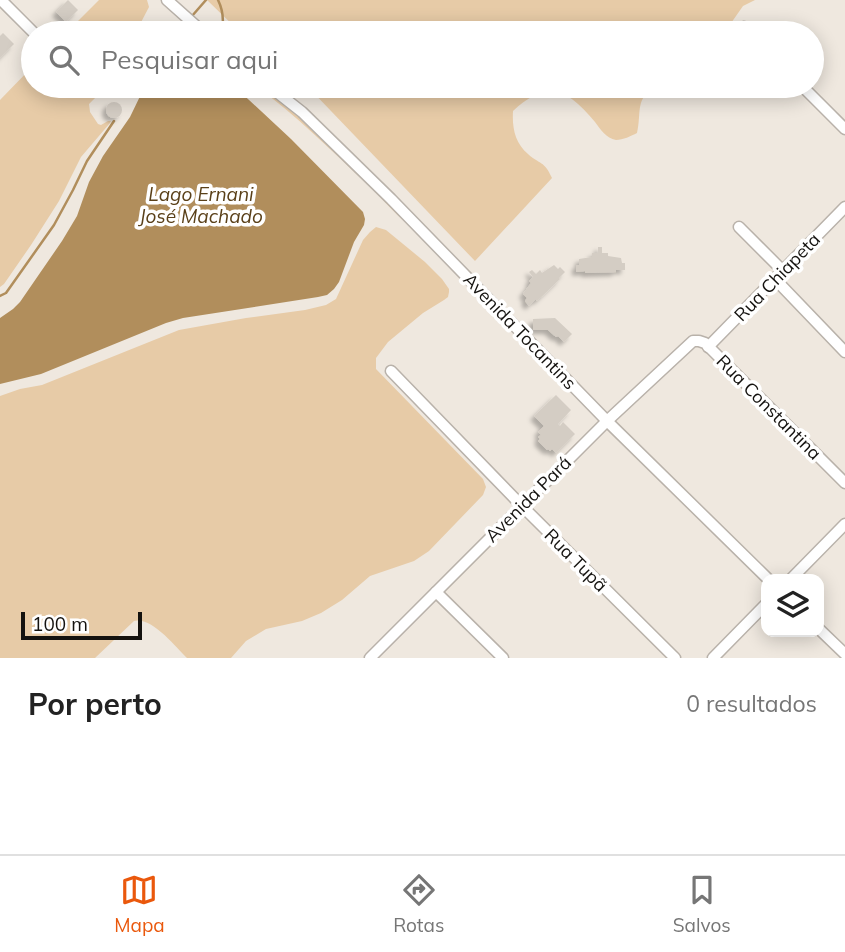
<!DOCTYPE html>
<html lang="pt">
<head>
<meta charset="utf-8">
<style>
	body { margin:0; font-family:Mulish,sans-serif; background:#f6f6f6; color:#222 }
	.controls { position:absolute; right:21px; bottom:21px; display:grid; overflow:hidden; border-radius:14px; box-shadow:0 4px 18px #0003 }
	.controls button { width:63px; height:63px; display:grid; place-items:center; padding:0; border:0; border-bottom:2px solid #e0e0e0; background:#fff; color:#222; font:35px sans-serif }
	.scale { position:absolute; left:21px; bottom:18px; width:121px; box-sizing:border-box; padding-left:7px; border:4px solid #14120f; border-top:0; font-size:19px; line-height:24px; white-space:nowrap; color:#14120f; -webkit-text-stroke:5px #fff; paint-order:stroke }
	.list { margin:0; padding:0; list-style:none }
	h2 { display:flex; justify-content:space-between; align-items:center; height:91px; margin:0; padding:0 28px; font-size:30px }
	h2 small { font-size:23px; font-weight:400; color:#767676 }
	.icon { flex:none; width:38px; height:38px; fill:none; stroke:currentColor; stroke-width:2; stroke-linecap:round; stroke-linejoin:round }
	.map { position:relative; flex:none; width:845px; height:658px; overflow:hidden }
	.search { position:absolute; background:#fff; box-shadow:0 4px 18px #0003; left:21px; right:21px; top:21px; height:77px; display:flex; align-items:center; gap:18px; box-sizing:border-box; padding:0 24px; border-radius:38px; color:#767676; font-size:26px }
	.sheet { height:196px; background:#fff }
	nav { display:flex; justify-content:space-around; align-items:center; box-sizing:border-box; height:98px; border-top:2px solid #e0e0e0; background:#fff; font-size:19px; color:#767676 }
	nav a { display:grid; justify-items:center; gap:4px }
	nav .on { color:#ea580c }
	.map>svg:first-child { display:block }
	.green { fill:#e7cba7 }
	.water { fill:#b18e5c }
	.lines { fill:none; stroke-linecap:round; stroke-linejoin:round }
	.stream { stroke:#b18e5c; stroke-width:2.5 }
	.building { fill:#d4cdc4; filter:url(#shadow) }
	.minor-casing { stroke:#b9b2aa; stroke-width:13 }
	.minor { stroke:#fff; stroke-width:10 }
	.labels { text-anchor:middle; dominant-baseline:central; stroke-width:7; stroke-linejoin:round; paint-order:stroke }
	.street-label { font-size:18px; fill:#14120f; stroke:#fff }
	.water-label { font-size:19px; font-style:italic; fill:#5a4019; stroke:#fff }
</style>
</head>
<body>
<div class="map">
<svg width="845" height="658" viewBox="0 0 845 658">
	<defs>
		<filter id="shadow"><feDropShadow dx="-4" dy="4" stdDeviation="2" flood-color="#0004"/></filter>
	</defs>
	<rect width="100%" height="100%" fill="#efe8df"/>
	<g class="green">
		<path d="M99,0H147L149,7L138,28V33H66Z"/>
		<path d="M207,0H755L743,6L729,26L727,33H241Z"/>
		<path d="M33,66V86H128L122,95L99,94L89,104L90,112L98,124L101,125L108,121H111L110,123L81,157L59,201L31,245L4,284L0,287V100Z"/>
		<path d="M256,86H259C316,127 367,178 415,230C398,218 384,200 369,186C332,151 297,116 256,86Z"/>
		<path d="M307,86H657C634,98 642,112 637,133C631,136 623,140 616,140C606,138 601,130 595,122C568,89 547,79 513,111C512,128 515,143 528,154C540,165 544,160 552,178L475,261Z"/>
		<path d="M376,227L386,230L425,262L442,279L449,289V292L448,297L444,300L423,313L388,342L376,358V369L483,479L486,487L483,495L429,551L414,561L370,576L342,600L321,613L302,621L266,629L246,641L231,658H187C175,646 151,616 134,621L95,658H0V396L20,389L42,385L179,330L246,318L305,310L326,305L336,299L363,240L370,232Z"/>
	</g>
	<path class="water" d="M145,86H234L291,139L363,212L365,219L364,225L354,242L339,282L334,289L327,295L318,297L183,318L166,323L41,374L0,384V318L13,309L20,302L62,241L77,216L89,182L103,156L130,117Z"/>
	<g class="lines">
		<g class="stream">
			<path d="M218,0C223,10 224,19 222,30"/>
			<path d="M192,16L206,0"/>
			<path d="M175,33L187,21"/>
			<path d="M129,94L135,86"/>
			<path d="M0,296L6,293L54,225L73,190L87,161L114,121"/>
		</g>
	</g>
	<g class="building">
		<path d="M68,0L78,10L66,22L56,12Z"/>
		<path d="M3,33L14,44L0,58V36Z"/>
		<circle cx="114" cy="110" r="8"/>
		<path d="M598,247H602V253H608V256L621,258L622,263H625V270H616V272L585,273V271L576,272V265H579V259L592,257V253H598Z"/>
		<path d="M554,265L558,269L560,267L565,272L559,278L560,279L537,301L536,299L529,306L525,301L527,298L523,294L531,283L529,281L533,277L529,272L532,270L536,274L540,270L542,273Z"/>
		<path d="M555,318L572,334L564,342L558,336L556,337L548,330H533V319Z"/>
		<path d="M556,395L571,410L558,424L560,426L563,422L575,434L556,453L552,449L550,451L548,449L547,450L538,441L540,439L538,437L541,435L538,432L544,426L534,416Z"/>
	</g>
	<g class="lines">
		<g class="minor-casing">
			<g id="minor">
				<path d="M1,0L34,33"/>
				<path d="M167,0L204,33"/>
				<path d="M744,27L751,33"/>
				<path d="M269,86L302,112L391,199L607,421L768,579"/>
				<path d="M802,86L845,129"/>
				<path d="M739,227L782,270"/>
				<path d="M774,278L845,352"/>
				<path d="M708,347L845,207"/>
				<path d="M391,371L522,506L675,658"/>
				<path d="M791,579L845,524"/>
				<path d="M436,592L503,658"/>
				<path d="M819,629L845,654"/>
				<path d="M370,658L607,421L693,341H699L705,343L845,483"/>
				<path d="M713,658L766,604"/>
			</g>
		</g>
		<use href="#minor" class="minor"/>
	</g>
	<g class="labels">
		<g class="street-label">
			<text transform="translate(777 277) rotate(-46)">Rua Chiapeta</text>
			<text transform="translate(520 331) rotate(46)">Avenida Tocantins</text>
			<text transform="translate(769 407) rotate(45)">Rua Constantina</text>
			<text transform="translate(528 499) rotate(-45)">Avenida Pará</text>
			<text transform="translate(576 560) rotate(45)">Rua Tupã</text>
		</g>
		<g class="water-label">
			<text x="201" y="194">Lago Ernani<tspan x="201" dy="22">José Machado</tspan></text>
		</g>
	</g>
</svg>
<div class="controls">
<button><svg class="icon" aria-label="layers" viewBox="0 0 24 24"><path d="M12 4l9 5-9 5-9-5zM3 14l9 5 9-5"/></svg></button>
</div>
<div class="scale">100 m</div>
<div class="search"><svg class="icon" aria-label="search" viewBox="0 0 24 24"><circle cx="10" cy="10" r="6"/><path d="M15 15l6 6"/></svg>Pesquisar aqui</div>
</div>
<section class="sheet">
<h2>Por perto<small>0 resultados</small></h2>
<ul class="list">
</ul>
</section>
<nav>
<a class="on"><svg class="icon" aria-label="map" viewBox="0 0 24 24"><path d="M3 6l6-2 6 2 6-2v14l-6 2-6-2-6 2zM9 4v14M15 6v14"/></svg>Mapa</a>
<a><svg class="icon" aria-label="directions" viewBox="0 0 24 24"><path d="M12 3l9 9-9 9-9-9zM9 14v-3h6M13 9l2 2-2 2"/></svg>Rotas</a>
<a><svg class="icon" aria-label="saved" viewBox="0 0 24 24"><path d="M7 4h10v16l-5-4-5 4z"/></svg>Salvos</a>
</nav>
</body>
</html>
